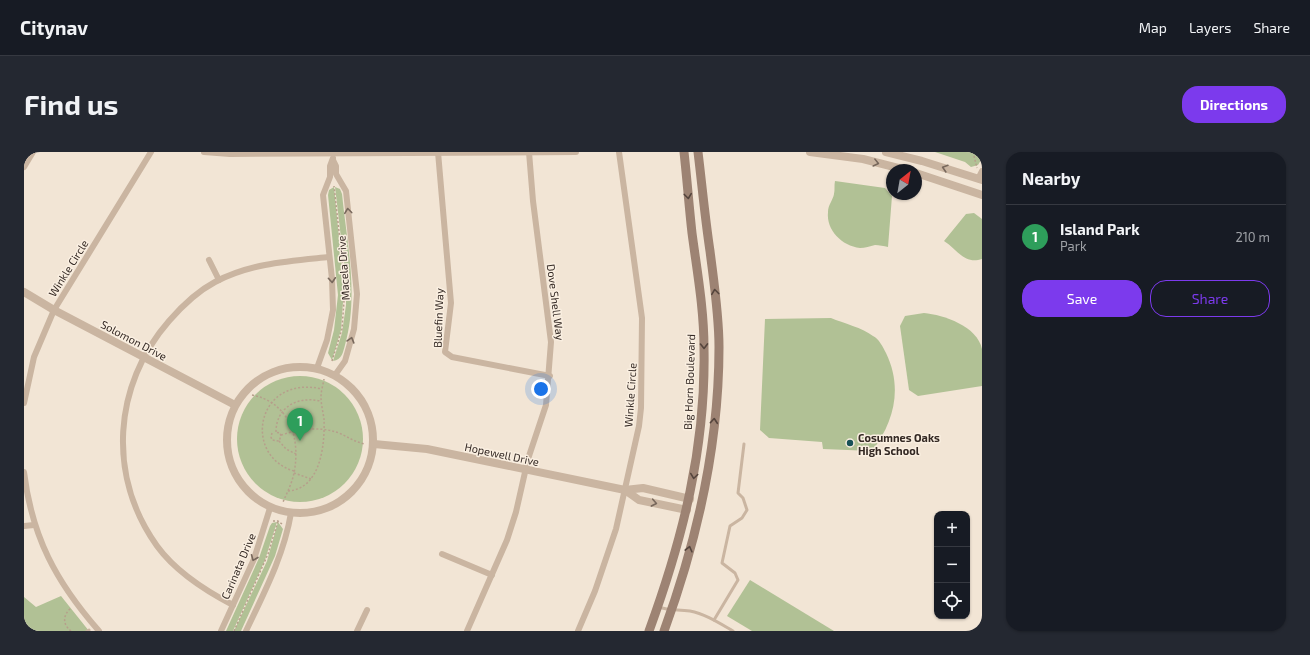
<!DOCTYPE html>
<html lang="en">
<head>
<meta charset="utf-8">
<style>
	body { margin:0; font-family:"Exo 2",sans-serif; background:#242831; color:#f1f3f6 }
	.controls { position:absolute; right:12px; bottom:12px; display:grid; overflow:hidden; border-radius:8px; box-shadow:0 1px 3px #0004 }
	.controls button { width:36px; height:36px; display:grid; place-items:center; padding:0; border:0; border-bottom:1px solid #363941; background:#171b24; color:#f1f3f6; font:20px sans-serif }
	.compass { position:absolute; left:862px; top:12px; width:36px; height:36px; border-radius:50%; background:#171b24; box-shadow:0 1px 3px #0004; rotate:31deg }
	.you { position:absolute; left:517px; top:237px; width:14px; height:14px; margin:-10px; border:3px solid #fff; border-radius:50%; background:#1a73e8; box-shadow:0 0 0 6px #1a73e833 }
	.badge { display:grid; place-items:center; width:26px; height:26px; border-radius:50%; background:#7c3aed; color:#fff; font-size:13px; font-weight:700 }
	.pin { position:absolute; translate:-50% -33px; filter:drop-shadow(0 1px 2px #0008) }
	.pin::after { content:''; position:absolute; top:21px; width:14px; height:12px; background:inherit; clip-path:polygon(0 0,100% 0,50% 100%) }
	.list { margin:0; padding:0; list-style:none }
	h2 { display:flex; justify-content:space-between; align-items:center; height:52px; margin:0; padding:0 16px; font-size:17px }
	h2 small { font-size:13px; font-weight:400; color:#9ea1a6 }
	.list li { display:grid; grid-template-columns:26px 1fr auto; gap:12px; align-items:center; box-sizing:border-box; height:64px; padding:0 16px; border-top:1px solid #363941 }
	.list b { display:block; font-size:15px; white-space:nowrap }
	.list p { margin:0; font-size:13px; white-space:nowrap; color:#9ea1a6 }
	.list em { font-size:13px; font-style:normal; color:#9ea1a6 }
	.actions { display:flex; gap:8px; padding:12px 16px }
	.actions a { flex:1; padding:9px 0; border:1px solid #7c3aed; border-radius:16px; text-align:center; font-size:14px; color:#7c3aed }
	.actions .main { background:#7c3aed; color:#fff }
	.icon { flex:none; width:22px; height:22px; fill:none; stroke:currentColor; stroke-width:2; stroke-linecap:round; stroke-linejoin:round }
	.map { position:relative; flex:none; width:958px; height:479px; overflow:hidden; border-radius:16px }
	header { display:flex; align-items:center; gap:24px; box-sizing:border-box; height:56px; padding:0 20px; background:#171b24; border-bottom:1px solid #363941 }
	header strong { font-size:19px }
	nav { display:flex; gap:22px; margin-inline-start:auto; font-size:14px }
	.intro { display:flex; align-items:center; justify-content:space-between; box-sizing:border-box; height:96px; padding:0 24px }
	h1 { margin:0; font-size:28px }
	.button { padding:10px 18px; border-radius:16px; background:#7c3aed; color:#fff; font-size:14px; font-weight:700 }
	main { display:flex; gap:24px; padding:0 24px }
	aside { flex:1; background:#171b24; border-radius:16px; box-shadow:0 1px 3px #0004 }
	.map>svg:first-child { display:block }
	.green { fill:#b1c195 }
	.lines { fill:none; stroke-linecap:round; stroke-linejoin:round }
	.stream { stroke:#73acb0; stroke-width:2.5 }
	.path { stroke:#b69f8b; stroke-width:1.5; stroke-dasharray:2 2; stroke-linecap:butt }
	.service { stroke:#cab5a1; stroke-width:3 }
	.minor { stroke:#cab5a1; stroke-width:6 }
	.tertiary { stroke:#cab5a1; stroke-width:8 }
	.secondary { stroke:#9d8373; stroke-width:9 }
	.oneway { stroke:#78685c }
	.oneway2 { stroke:#54443c }
	.poi-dot { fill:#185157; stroke:#faefe1; stroke-width:1.5 }
	.labels { text-anchor:middle; dominant-baseline:central; stroke-width:3; stroke-linejoin:round; paint-order:stroke }
	.street-label { font-size:11px; fill:#342924; stroke:#faefe1 }
	.poi-label { font-size:11px; font-weight:bold; fill:#342924; stroke:#faefe1; text-anchor:start }
</style>
</head>
<body>
<header>
<strong>Citynav</strong>
<nav><a>Map</a><a>Layers</a><a>Share</a></nav>
</header>
<div class="intro"><h1>Find us</h1><a class="button">Directions</a></div>
<main>
<div class="map">
<svg width="958" height="479" viewBox="0 0 958 479">
	<rect width="100%" height="100%" fill="#f2e5d5"/>
	<g class="green">
		<path d="M911,0H958L957,8L954,13L947,15L941,10Z"/>
		<path d="M811,29L861,36L868,44L864,95C860,94 855,93 851,93C846,94 841,96 836,96C818,94 802,78 804,60C804,53 809,48 810,42C811,38 810,33 811,29Z"/>
		<path d="M310,35L320,136L317,178L308,208L304,201L310,178L314,143L304,43L305,38Z"/>
		<path d="M311,35L316,37L318,42C323,93 335,143 321,193C319,200 318,208 309,209L318,181L322,153V128Z"/>
		<path d="M950,61L958,67V107C940,113 933,97 920,89L942,62Z"/>
		<path d="M900,161C920,163 953,174 958,197C958,208 958,223 958,234L894,244L885,238L876,174L881,164Z"/>
		<path d="M807,166C819,171 839,176 849,184C855,187 859,195 862,201C879,236 870,270 848,299L799,297L798,290L745,286L736,278L741,167Z"/>
		<circle cx="276" cy="287" r="63"/>
		<path d="M253,370L241,408L209,479H202L235,406L246,374L248,371Z"/>
		<path d="M254,370L259,377L251,404L217,479H210L243,409Z"/>
		<path d="M726,428L810,479H728L703,464Z"/>
		<path d="M37,444L65,479H0V445L12,455Z"/>
	</g>
	<g class="lines">
		<path class="stream" d="M0,477L3,479"/>
		<g class="path">
			<path d="M949,0L953,16"/>
			<path d="M308,209L318,177L321,134L310,34"/>
			<path d="M228,243C265,250 277,286 270,321C268,331 263,341 259,350"/>
			<path d="M252,280C252,255 274,244 296,249"/>
			<path d="M248,281L247,285L248,288L255,289L257,284L256,281L251,280"/>
			<path d="M257,283C277,277 295,274 315,281C324,285 331,290 341,292"/>
			<path d="M255,289L262,297L272,302"/>
			<path d="M270,319C218,304 232,222 298,237"/>
			<path d="M270,321L287,327"/>
			<path d="M264,339C297,337 301,292 300,267C299,260 297,252 297,245C297,239 299,233 300,227"/>
			<path d="M249,369H254L258,372"/>
			<path d="M47,479C38,472 39,463 47,456"/>
			<path d="M210,479L244,402L254,369"/>
			<path d="M949,479L958,472"/>
		</g>
		<g class="service">
			<path d="M634,455C647,459 654,457 666,459C681,462 695,471 709,479"/>
			<path d="M690,468L714,428L711,421L698,411L706,374L718,366L723,358L719,346L714,341L720,292"/>
			<path d="M63,479L65,478"/>
		</g>
		<g class="minor">
			<path d="M180,0L206,2L552,0"/>
			<path d="M414,0L427,151L421,200L428,205L526,224"/>
			<path d="M309,8L312,14V22L322,39L333,142L330,177L321,209L311,223"/>
			<path d="M0,15L9,0"/>
			<path d="M954,27L958,19"/>
			<path d="M185,108L195,128"/>
			<path d="M293,216L303,188L309,158L308,127L299,43L306,25V14L309,6"/>
			<path d="M0,251L10,205L30,158L127,0"/>
			<path d="M0,320C8,385 32,430 75,479"/>
			<path d="M0,374L10,373"/>
			<path d="M418,402L468,423"/>
			<path d="M209,453C180,438 152,420 133,394C83,324 89,233 145,169C158,154 174,139 191,130C227,111 266,109 305,105"/>
			<path d="M197,479L230,407L246,356"/>
			<path d="M222,479C240,441 260,403 267,361"/>
			<path d="M333,479L343,458"/>
			<path d="M443,479L483,388L492,360L504,307L522,253L527,190L509,49L505,0"/>
			<path d="M554,479L571,439L592,377L615,274L617,256L618,166L595,0"/>
		</g>
		<g class="tertiary">
			<path d="M786,0L839,7L882,18"/>
			<path d="M862,0L898,9L958,28"/>
			<path d="M892,21L958,43"/>
			<path d="M0,140L30,158L211,253"/>
			<circle cx="276" cy="288" r="73"/>
			<path d="M350,292L403,297L601,338L619,336L666,347"/>
			<path d="M601,338L615,348L663,358"/>
		</g>
		<g class="secondary">
			<path d="M625,479C659,386 682,295 680,196C680,157 673,119 668,81C665,54 663,27 660,0"/>
			<path d="M640,479C673,389 695,292 695,195C695,163 690,131 686,99C681,66 678,33 674,0"/>
		</g>
	</g>
	<defs><path id="oneway-chevron" d="M-2-3.5L2.5 0L-2 3.5" fill="none" stroke-width="1.6" stroke-linecap="round" stroke-linejoin="round"/></defs>
	<g class="oneway">
		<use href="#oneway-chevron" transform="translate(852 11) rotate(14)"/>
		<use href="#oneway-chevron" transform="translate(921 16) rotate(-163)"/>
		<use href="#oneway-chevron" transform="translate(324 59) rotate(-97)"/>
		<use href="#oneway-chevron" transform="translate(308 128) rotate(86)"/>
		<use href="#oneway-chevron" transform="translate(327 188) rotate(-74)"/>
		<use href="#oneway-chevron" transform="translate(630 351) rotate(11)"/>
		<use href="#oneway-chevron" transform="translate(230 406) rotate(112)"/>
	</g>
	<g class="oneway2">
		<use href="#oneway-chevron" transform="translate(664 44) rotate(83)"/>
		<use href="#oneway-chevron" transform="translate(691 140) rotate(-97)"/>
		<use href="#oneway-chevron" transform="translate(680 194) rotate(89)"/>
		<use href="#oneway-chevron" transform="translate(690 269) rotate(-85)"/>
		<use href="#oneway-chevron" transform="translate(670 324) rotate(98)"/>
		<use href="#oneway-chevron" transform="translate(665 397) rotate(-76)"/>
	</g>
	<circle class="poi-dot" cx="826" cy="291" r="4"/>
	<g class="labels">
		<g class="street-label">
			<text transform="translate(44 116) rotate(-58)">Winkle Circle</text>
			<text transform="translate(319 116) rotate(-94)">Macela Drive</text>
			<text transform="translate(532 150) rotate(83)">Dove Shell Way</text>
			<text transform="translate(414 166) rotate(-88)">Bluefin Way</text>
			<text transform="translate(110 188) rotate(28)">Solomon Drive</text>
			<text transform="translate(665 230) rotate(-88)">Big Horn Boulevard</text>
			<text transform="translate(606 243) rotate(-86)">Winkle Circle</text>
			<text transform="translate(478 302) rotate(12)">Hopewell Drive</text>
			<text transform="translate(214 414) rotate(-67)">Carinata Drive</text>
		</g>
		<g class="poi-label">
			<text x="834" y="285">Cosumnes Oaks<tspan x="834" dy="13">High School</tspan></text>
		</g>
	</g>
</svg>
<div class="controls">
<button>+</button>
<button>−</button>
<button><svg class="icon" aria-label="locate" viewBox="0 0 24 24"><circle cx="12" cy="12" r="6"/><path d="M12 2v4M12 18v4M2 12h4M18 12h4"/></svg></button>
</div>
<svg class="compass" viewBox="-18 -18 36 36"><path d="M0-13l5 13h-10z" fill="#e53935"/><path d="M0 13l5-13h-10z" fill="#9ea1a6"/></svg>
<div class="you"></div>
<div class="pin badge" style="left:276px;top:289px;background:#2e9e5b">1</div>
</div>
<aside>
<h2>Nearby<small></small></h2>
<ul class="list">
<li><span class="badge" style="background:#2e9e5b">1</span><div><b>Island Park</b><p>Park</p></div><em>210 m</em></li>
</ul>
<div class="actions"><a class="main">Save</a><a>Share</a></div>
</aside>
</main>
</body>
</html>
